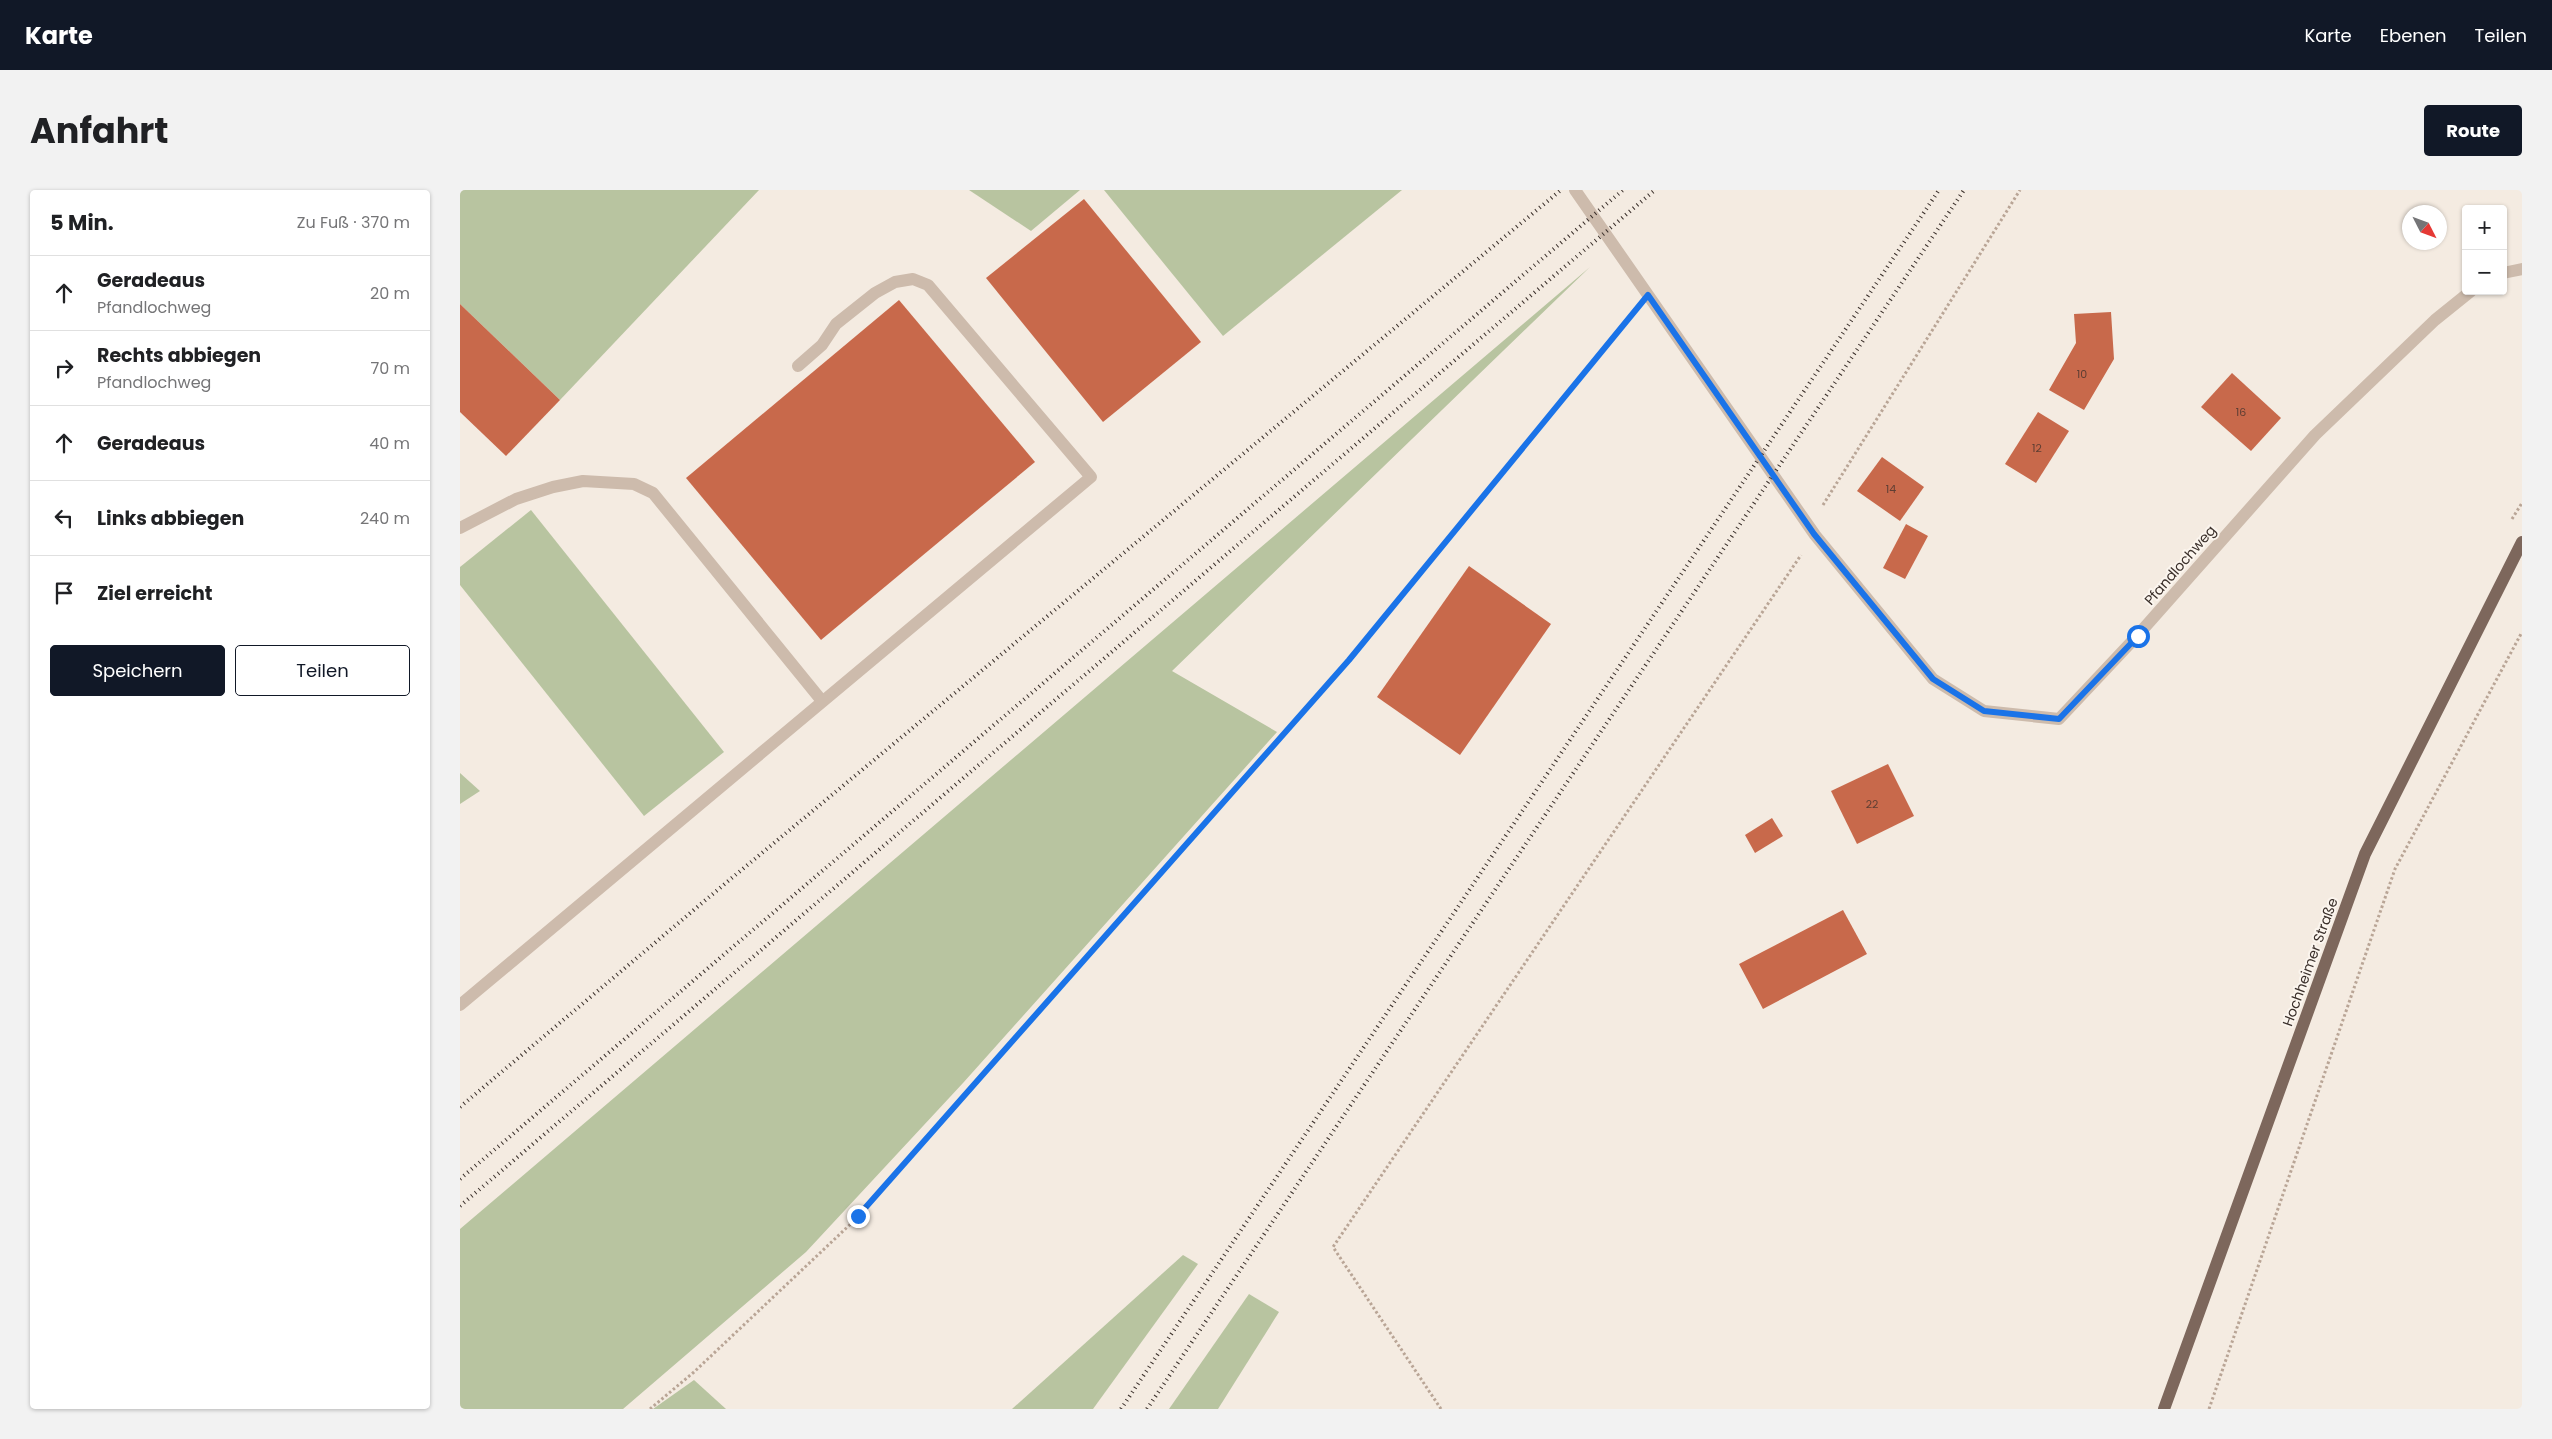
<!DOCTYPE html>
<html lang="de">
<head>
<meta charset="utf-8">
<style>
	body { margin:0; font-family:Poppins,sans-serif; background:#f2f2f2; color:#202124 }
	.controls { position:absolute; right:15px; top:15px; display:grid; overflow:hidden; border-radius:5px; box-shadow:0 1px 4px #0004 }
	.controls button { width:45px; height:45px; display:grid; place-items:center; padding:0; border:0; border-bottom:1px solid #e0e0e0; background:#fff; color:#202124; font:25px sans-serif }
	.compass { position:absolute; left:1942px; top:15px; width:45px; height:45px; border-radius:50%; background:#fff; box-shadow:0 1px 4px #0004; rotate:132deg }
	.stop { position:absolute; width:15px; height:15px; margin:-11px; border:4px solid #1a73e8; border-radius:50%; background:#fff }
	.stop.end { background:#1a73e8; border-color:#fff; box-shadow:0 1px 5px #0008 }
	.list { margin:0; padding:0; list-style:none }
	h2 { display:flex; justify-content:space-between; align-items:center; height:65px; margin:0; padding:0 20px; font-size:21px }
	h2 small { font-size:16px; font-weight:400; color:#757577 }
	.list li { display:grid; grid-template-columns:32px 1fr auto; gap:15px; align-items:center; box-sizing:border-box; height:75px; padding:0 20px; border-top:1px solid #e0e0e0 }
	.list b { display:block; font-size:19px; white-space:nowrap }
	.list p { margin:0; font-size:16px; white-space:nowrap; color:#757577 }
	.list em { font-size:16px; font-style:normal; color:#757577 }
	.actions { display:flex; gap:10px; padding:15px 20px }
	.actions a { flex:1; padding:11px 0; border:1px solid #111827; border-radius:5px; text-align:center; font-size:18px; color:#111827 }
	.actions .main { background:#111827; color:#fff }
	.icon { flex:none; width:28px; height:28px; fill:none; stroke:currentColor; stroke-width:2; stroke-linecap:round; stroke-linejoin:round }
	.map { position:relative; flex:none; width:2062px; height:1219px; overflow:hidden; border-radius:5px }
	header { display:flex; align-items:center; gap:30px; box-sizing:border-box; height:70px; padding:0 25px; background:#111827; color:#fff }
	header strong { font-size:24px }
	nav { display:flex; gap:28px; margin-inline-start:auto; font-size:18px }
	.intro { display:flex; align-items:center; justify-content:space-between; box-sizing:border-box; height:120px; padding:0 30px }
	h1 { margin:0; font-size:35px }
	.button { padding:12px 22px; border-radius:5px; background:#111827; color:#fff; font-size:18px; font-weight:700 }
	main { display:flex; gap:30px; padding:0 30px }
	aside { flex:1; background:#fff; border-radius:5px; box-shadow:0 1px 4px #0004 }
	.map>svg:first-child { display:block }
	.green { fill:#b8c4a0 }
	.building { fill:#c8694b }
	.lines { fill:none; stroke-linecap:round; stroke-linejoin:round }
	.path { stroke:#b9a596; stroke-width:3; stroke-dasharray:2.5 2.5; stroke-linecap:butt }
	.minor { stroke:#cdbbac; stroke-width:12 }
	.major { stroke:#7d675c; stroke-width:12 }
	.rail { stroke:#3b302b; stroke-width:4; stroke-dasharray:1 4; stroke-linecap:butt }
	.route { stroke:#1a73e8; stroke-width:6 }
	.labels { text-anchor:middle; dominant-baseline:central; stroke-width:4; stroke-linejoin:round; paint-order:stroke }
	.number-label { font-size:11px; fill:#5e3e33 }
	.street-label { font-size:14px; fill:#3b302b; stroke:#fbf5ee }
</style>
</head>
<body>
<header>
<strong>Karte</strong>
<nav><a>Karte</a><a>Ebenen</a><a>Teilen</a></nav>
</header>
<div class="intro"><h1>Anfahrt</h1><a class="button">Route</a></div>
<main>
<aside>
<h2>5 Min.<small>Zu Fuß · 370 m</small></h2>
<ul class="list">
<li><svg class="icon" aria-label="ahead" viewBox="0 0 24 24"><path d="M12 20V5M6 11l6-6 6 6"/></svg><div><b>Geradeaus</b><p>Pfandlochweg</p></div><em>20 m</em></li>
<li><svg class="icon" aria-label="right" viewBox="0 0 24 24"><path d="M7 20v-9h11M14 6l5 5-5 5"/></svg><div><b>Rechts abbiegen</b><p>Pfandlochweg</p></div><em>70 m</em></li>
<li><svg class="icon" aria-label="ahead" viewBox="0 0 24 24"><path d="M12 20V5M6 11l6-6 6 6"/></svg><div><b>Geradeaus</b></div><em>40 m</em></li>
<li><svg class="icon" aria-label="left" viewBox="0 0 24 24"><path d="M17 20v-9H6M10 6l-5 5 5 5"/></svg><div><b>Links abbiegen</b></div><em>240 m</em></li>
<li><svg class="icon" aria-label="arrive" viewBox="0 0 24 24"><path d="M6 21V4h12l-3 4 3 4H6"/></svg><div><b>Ziel erreicht</b></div></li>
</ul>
<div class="actions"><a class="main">Speichern</a><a>Teilen</a></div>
</aside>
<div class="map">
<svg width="2062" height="1219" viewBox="0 0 2062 1219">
	<rect width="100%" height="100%" fill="#f4ebe1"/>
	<g class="green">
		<path d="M0,0H299L100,210L0,114Z"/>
		<path d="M509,0H620L571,41Z"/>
		<path d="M644,0H942L763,146Z"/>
		<path d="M1130,77L712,481L817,542L503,893L346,1062L163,1219H0V1039Z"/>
		<path d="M71,320L264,562L184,626L0,395V377Z"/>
		<path d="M0,583L20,601L0,614Z"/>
		<path d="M723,1065L738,1074L633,1219H552Z"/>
		<path d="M789,1104L819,1122L758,1219H709Z"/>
		<path d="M234,1190L266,1219H193Z"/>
	</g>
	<g class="building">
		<path d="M624,9L741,152L643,232L526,88Z"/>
		<path d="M439,110L575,272L361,450L226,288Z"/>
		<path d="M0,114L100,210L46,266L0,222Z"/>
		<path d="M1651,122L1654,169L1624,220L1589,200L1616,153L1614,124Z"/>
		<path d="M1772,183L1821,228L1791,261L1741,217Z"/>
		<path d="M1578,222L1609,241L1576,293L1545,274Z"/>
		<path d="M1422,267L1464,297L1440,331L1397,301Z"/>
		<path d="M1446,334L1468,346L1445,389L1423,378Z"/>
		<path d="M1009,376L1091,434L1000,565L917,507Z"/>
		<path d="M1428,574L1454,626L1397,654L1371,601Z"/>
		<path d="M1312,628L1323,646L1295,663L1285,645Z"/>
		<path d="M1383,720L1407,764L1303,819L1279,774Z"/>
	</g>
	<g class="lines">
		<g class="path">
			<path d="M1363,315L1560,0"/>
			<path d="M2052,329L2062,313"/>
			<path d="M190,1219L234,1182L398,1027L889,470L1172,125"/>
			<path d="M981,1219L873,1057L1341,365"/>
			<path d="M1749,1219L1935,679L2062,442"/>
		</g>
		<g class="minor">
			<path d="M1115,0L1355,345L1473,489L1524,521L1599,529L1677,446L1855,245L1975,130L2011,101"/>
			<path d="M2043,83L2062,79"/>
			<path d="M0,338L56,309L93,297L123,291L174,294L193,303L362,511"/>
			<path d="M0,815L631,287L468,95L453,89L435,92L415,103L376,134L362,155L338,176"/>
		</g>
		<path class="major" d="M1704,1219L1905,664L2062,352"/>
		<g class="rail">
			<path d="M0,917L267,692L1101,0"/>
			<path d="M0,989L1163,0"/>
			<path d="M0,1016L1195,0"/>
			<path d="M661,1219L1479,0"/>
			<path d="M687,1219L1504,0"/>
		</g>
	</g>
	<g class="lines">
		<path class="route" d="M398,1026L889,470L1188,105L1354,344L1473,489L1524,521L1599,529L1678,446"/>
	</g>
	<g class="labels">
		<g class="number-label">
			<text x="1622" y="184">10</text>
			<text x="1781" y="222">16</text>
			<text x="1577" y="258">12</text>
			<text x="1431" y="299">14</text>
			<text x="1412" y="614">22</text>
		</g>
		<g class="street-label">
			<text transform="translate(1720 375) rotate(-49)">Pfandlochweg</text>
			<text transform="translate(1850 772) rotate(-70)">Hochheimer Straße</text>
		</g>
	</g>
</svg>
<div class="controls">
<button>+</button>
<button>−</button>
</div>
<svg class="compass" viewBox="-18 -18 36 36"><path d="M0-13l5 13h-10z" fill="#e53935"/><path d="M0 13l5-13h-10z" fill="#757577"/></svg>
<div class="stop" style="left:1678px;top:446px"></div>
<div class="stop end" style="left:398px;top:1026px"></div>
</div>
</main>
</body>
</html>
